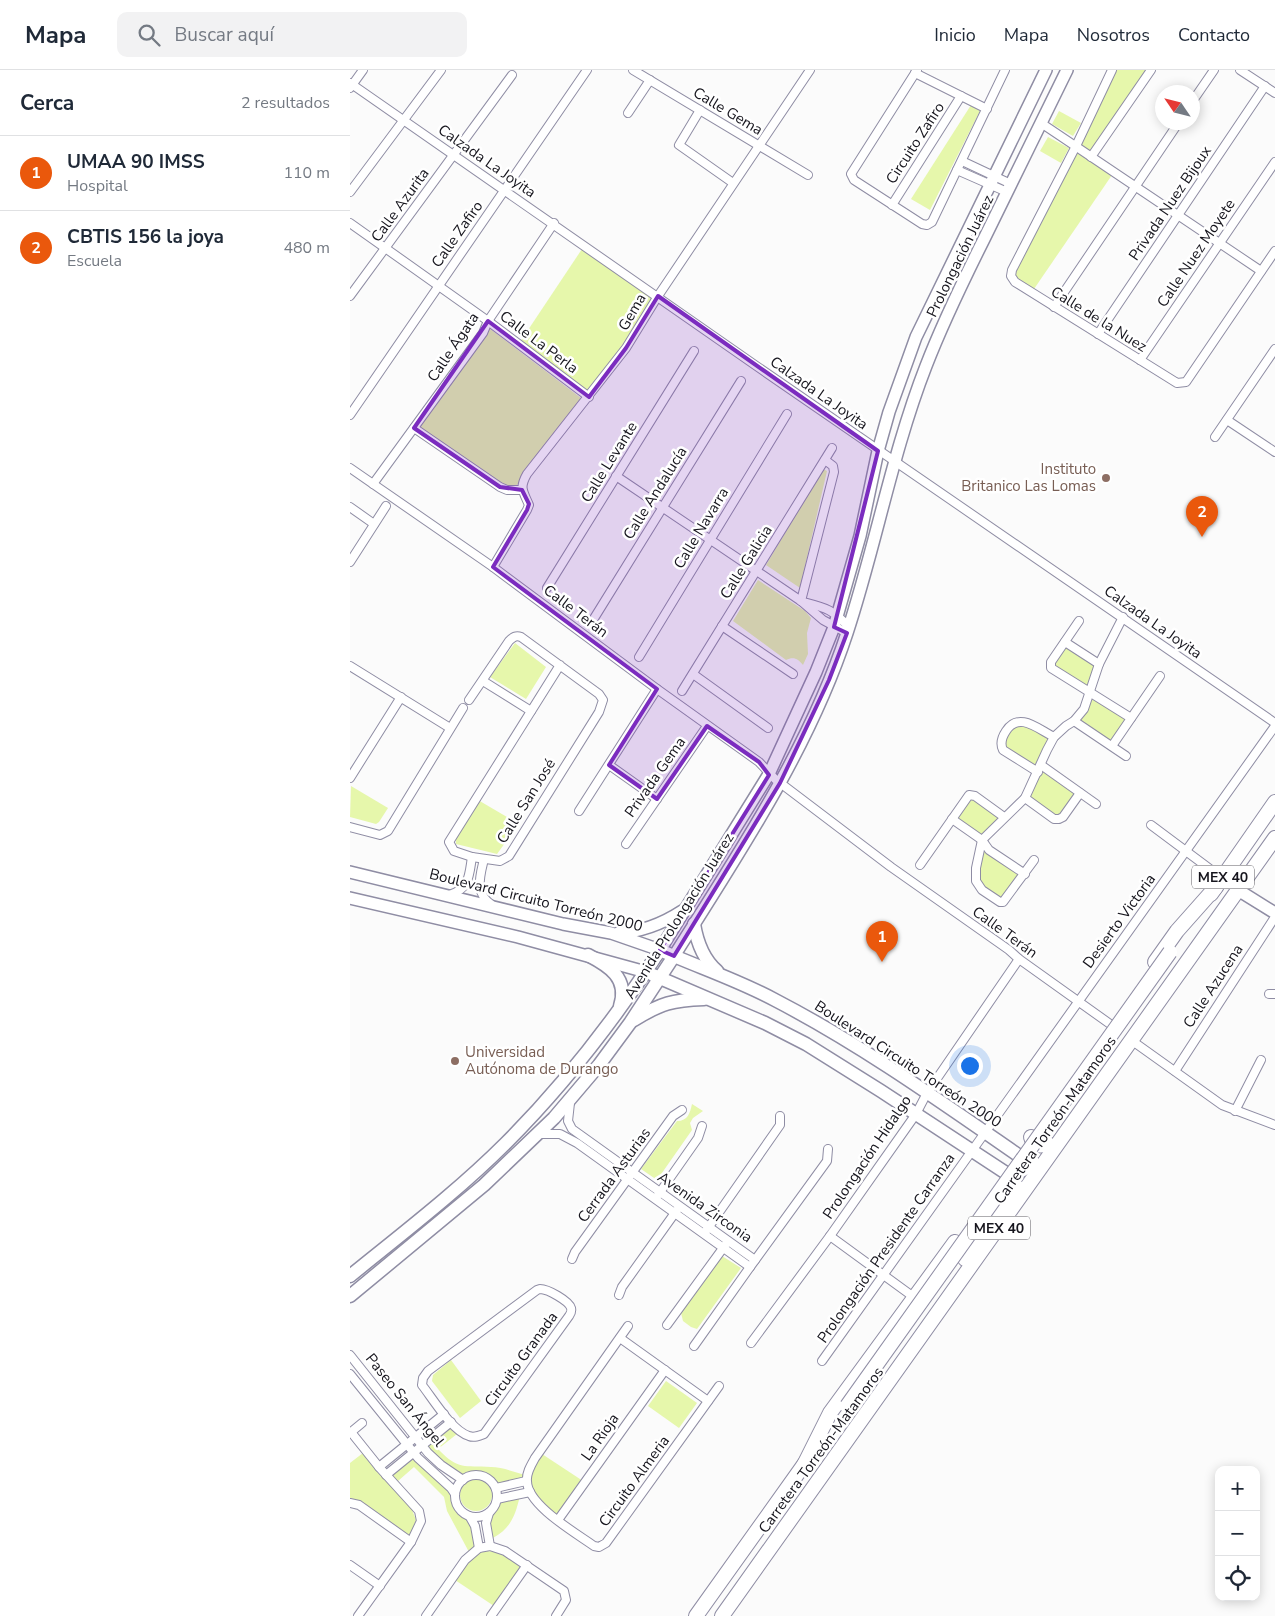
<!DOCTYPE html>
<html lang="es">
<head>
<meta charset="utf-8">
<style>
	body { margin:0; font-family:"Nunito Sans",sans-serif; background:#f2f2f3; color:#1f2937 }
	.controls { position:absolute; right:15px; bottom:15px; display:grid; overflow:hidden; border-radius:10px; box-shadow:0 2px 12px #0003 }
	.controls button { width:45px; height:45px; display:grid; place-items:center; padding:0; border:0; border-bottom:1px solid #e0e1e3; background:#fff; color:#1f2937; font:25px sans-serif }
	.compass { position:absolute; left:805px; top:15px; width:45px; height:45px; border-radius:50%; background:#fff; box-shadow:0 2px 12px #0003; rotate:305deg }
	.you { position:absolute; left:619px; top:995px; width:18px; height:18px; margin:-12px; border:4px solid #fff; border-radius:50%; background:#1a73e8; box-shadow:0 0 0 8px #1a73e833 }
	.badge { display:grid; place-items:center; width:32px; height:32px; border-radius:50%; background:#ea580c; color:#fff; font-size:16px; font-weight:700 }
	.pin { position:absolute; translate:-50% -41px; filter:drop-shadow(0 1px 2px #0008) }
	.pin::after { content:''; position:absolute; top:26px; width:18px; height:15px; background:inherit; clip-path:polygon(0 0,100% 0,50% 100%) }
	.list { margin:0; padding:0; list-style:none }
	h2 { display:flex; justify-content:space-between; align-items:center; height:65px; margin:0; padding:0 20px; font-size:21px }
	h2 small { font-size:16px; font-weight:400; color:#747a83 }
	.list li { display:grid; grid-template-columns:32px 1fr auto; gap:15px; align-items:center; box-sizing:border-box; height:75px; padding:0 20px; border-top:1px solid #e0e1e3 }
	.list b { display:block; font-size:19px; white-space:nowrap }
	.list p { margin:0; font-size:16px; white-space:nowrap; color:#747a83 }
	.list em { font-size:16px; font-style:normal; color:#747a83 }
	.icon { flex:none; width:28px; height:28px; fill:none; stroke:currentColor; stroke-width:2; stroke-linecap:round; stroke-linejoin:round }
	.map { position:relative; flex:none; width:925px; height:1546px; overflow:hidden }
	header { display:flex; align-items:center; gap:30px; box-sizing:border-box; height:70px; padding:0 25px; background:#fff; border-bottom:1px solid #e0e1e3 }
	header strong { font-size:24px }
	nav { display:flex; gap:28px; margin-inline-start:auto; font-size:18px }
	.search { width:350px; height:45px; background:#f2f2f3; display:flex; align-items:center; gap:12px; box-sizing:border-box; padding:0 18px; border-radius:10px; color:#747a83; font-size:19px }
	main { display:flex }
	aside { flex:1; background:#fff }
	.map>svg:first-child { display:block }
	.green { fill:#e6f7ab }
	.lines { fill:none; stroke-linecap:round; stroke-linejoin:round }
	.street-casing { stroke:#8f8da4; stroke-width:10 }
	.secondary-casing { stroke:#8f8da4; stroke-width:14 }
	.primary-casing { stroke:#8f8da4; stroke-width:15 }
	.highway-casing { stroke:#8f8da4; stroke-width:16 }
	.street { stroke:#fff; stroke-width:8 }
	.secondary { stroke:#fff; stroke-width:11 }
	.primary { stroke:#fff; stroke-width:12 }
	.highway { stroke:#fff; stroke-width:14 }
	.highway-bridge-casing { stroke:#8f8da4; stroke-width:16; stroke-linecap:butt }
	.highway-bridge { stroke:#fff; stroke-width:14 }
	.marked { fill:#7b2cbf; fill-opacity:0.2; stroke:#7b2cbf; stroke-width:4; stroke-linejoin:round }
	.education-dot { fill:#8d6e63; stroke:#fff; stroke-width:2 }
	.labels { text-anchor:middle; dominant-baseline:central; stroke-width:5; stroke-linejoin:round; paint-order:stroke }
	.shield { fill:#fff; stroke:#5c5b61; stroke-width:1 }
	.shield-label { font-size:14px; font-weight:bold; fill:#16151d }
	.street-label { font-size:15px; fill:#16151d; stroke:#fff }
	.education-label { font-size:15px; fill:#785e54; stroke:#fff; text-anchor:end }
</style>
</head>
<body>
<header>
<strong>Mapa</strong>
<div class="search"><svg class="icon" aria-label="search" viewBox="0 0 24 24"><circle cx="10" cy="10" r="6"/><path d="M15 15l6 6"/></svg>Buscar aquí</div>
<nav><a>Inicio</a><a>Mapa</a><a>Nosotros</a><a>Contacto</a></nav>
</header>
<main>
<aside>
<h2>Cerca<small>2 resultados</small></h2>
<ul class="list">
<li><span class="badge">1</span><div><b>UMAA 90 IMSS</b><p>Hospital</p></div><em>110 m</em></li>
<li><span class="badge">2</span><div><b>CBTIS 156 la joya</b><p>Escuela</p></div><em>480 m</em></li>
</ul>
</aside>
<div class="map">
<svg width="925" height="1546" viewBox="0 0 925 1546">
	<rect width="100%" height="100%" fill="#fbfbfb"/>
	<g class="green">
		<path d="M764,0H798L741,84L728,76Z"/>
		<path d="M621,35L630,41L580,140L561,129Z"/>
		<path d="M709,41L731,53L723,66L702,54Z"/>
		<path d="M698,67L719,78L711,93L690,81Z"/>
		<path d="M727,81L762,105L684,219L665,208L664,200Z"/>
		<path d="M232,179L304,227L274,278L238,323L170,272Z"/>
		<path d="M139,258L231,328L167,415L157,416L147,413L68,358Z"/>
		<path d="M473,399L477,401L450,518L416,495Z"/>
		<path d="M408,510L455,541L461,548L457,563L458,584L453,595C448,589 444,586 436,590L383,551Z"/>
		<path d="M165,573L196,597L176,629L140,607Z"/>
		<path d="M715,574L748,594L739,620L703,598L702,592Z"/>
		<path d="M741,624L779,648L761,674L726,650Z"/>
		<path d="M668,652L702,668L688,699L654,680L655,667Z"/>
		<path d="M692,699L728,723L708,748L677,728Z"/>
		<path d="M1,716L38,738L29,752L26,754L0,747Z"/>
		<path d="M621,726L652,747L632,768L604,749Z"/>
		<path d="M128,730L169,754L147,784L106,774V769Z"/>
		<path d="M633,776L672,804L652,831C646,827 637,823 632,818C622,807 630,788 633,776Z"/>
		<path d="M342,1034L353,1041L343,1048L340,1053L342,1060L307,1110L291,1099L327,1051C338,1051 340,1043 342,1034Z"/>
		<path d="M372,1186L391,1198L347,1259L341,1257L333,1251L331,1243Z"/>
		<path d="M101,1290L131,1331L110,1348L82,1311L83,1305Z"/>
		<path d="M316,1311L347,1333L329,1358L298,1336Z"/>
		<path d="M101,1355L107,1364L88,1379C109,1401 114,1395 141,1397C152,1397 164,1402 175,1405V1410L147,1414L141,1408L131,1404L109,1405L97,1398L75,1375Z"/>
		<path d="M13,1383L61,1437L66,1450L60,1466L11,1431L0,1428V1393Z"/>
		<path d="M192,1384L233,1411L207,1446C179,1424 173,1416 192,1384Z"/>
		<path d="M63,1385L103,1424L106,1438L111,1444L119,1448L127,1477L119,1482L97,1441L94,1427L64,1397L48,1411L41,1404Z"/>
		<circle cx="126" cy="1425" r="16"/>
		<path d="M170,1426C165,1446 161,1458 143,1468L138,1455V1449L145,1441L150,1430Z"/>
		<path d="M132,1481C147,1480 157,1486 169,1494V1502L144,1536L105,1510L121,1489Z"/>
	</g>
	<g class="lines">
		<g class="street-casing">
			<g id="street">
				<path d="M283,0L458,105"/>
				<path d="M567,0L501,104L504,110L572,154L577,155L582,152L655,0"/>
				<path d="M762,0L726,76L662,200L661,206L665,212L827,313L836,312L925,181"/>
				<path d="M890,0L925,23"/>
				<path d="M565,3L637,39"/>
				<path d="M0,13L405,295L925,653"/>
				<path d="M0,18L13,0"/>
				<path d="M842,32L864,0"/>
				<path d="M350,40L329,75L383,113"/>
				<path d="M278,43L300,10"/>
				<path d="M691,53L911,201"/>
				<path d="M741,87L801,0"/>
				<path d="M612,91L661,114"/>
				<path d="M607,100L657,122"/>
				<path d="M0,122L91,0"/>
				<path d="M542,135L611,26"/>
				<path d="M0,153L138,251L239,327"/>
				<path d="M0,226L162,5"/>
				<path d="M704,237L829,52"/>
				<path d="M748,264L915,16"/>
				<path d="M790,290L925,92"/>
				<path d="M0,345L237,0"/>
				<path d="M877,350L925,382"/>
				<path d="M64,358L150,417L157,420H172"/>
				<path d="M865,367L925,279"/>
				<path d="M0,398L143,497L307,619L409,692L425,709L541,797L659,880L669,889L760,954"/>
				<path d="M266,406L451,531L473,550L497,563"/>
				<path d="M23,414L133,263L138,251L204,153"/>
				<path d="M0,437L24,454"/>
				<path d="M0,492L36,436"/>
				<path d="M143,497L177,440L179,435C173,421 169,418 177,404L276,278L308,226L460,0"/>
				<path d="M197,518L344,281"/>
				<path d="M451,531L484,402L483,396L475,390"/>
				<path d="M453,532C476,538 482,539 499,557"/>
				<path d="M243,550L391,311"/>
				<path d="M729,551L701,592V598L781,648"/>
				<path d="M372,556L443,604"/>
				<path d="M715,572L749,594"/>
				<path d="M289,587L437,344"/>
				<path d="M0,596L100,658"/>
				<path d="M343,604L418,658"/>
				<path d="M133,611L181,641"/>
				<path d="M332,621L482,378"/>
				<path d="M119,630L159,571C163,567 166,565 171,567L249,624L253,630L249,642L159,786L150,791L122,787L104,781L99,772L210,595"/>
				<path d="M724,651L776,686"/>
				<path d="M762,676L810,606"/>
				<path d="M259,695L307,729"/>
				<path d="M691,695L746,734"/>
				<path d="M688,702L653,680C650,674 652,667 656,661C669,641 688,659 704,667"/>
				<path d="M0,708L51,627"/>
				<path d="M675,728L704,749H709L713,747L730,723"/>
				<path d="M229,741L307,619"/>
				<path d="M602,749L632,770L639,780L675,804"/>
				<path d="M801,755L872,808"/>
				<path d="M0,757L30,765L38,761L113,638"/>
				<path d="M276,774L357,656"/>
				<path d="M134,789C130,806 124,823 142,835"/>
				<path d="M684,790L653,832H650L632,820L626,811V798L632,770L675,728L697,680L704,667L716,656L724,651L734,639L749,594L773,547"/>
				<path d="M570,795L619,725L625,726L654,747"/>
				<path d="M99,825C120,819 119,805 122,787"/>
				<path d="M919,924H925"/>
				<path d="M781,970L872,1035L925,1055"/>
				<path d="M825,1001L925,847"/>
				<path d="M220,1033L218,1051L222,1059L405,1190"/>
				<path d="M885,1041L911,990"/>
				<path d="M188,1064H210L227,1073L400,1197L477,1091L478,1079"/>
				<path d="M308,1125L348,1068L352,1056"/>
				<path d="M356,1161L430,1055V1046"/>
				<path d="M480,1166L565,1228"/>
				<path d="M222,1189L225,1182L323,1046L332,1040"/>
				<path d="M190,1219C198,1219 219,1231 221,1238C222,1242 221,1243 219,1246L134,1364C129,1366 124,1368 119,1366C102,1361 83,1329 72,1315L73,1308L78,1301L187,1220Z"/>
				<path d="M269,1225L272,1217L327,1140"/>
				<path d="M317,1255L376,1174"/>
				<path d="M278,1256L185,1388C181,1395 176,1403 177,1411C177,1435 226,1463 244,1476L249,1477L256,1473L369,1316"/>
				<path d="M270,1268L358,1331"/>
				<path d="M401,1273L480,1166L566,1044L577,1023L669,889"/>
				<path d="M344,1276L400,1197"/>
				<path d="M0,1285L78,1383L91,1395L113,1410"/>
				<path d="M472,1291L925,656"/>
				<path d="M0,1304L68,1388L101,1418L105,1424"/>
				<path d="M1,1362L29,1397L69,1441L71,1451L61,1472L8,1546"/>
				<path d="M0,1363L12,1353"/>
				<path d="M29,1397L94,1344"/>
				<circle cx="126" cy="1426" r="21"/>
				<path d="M36,1405L101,1352"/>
				<path d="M146,1418L176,1411"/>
				<path d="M147,1429L180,1422"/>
				<path d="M0,1433L9,1435L61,1472"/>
				<path d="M139,1443L136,1453L140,1476"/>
				<path d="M120,1447L125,1456L129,1478"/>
				<path d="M208,1450L315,1300"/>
				<path d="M0,1495L30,1516"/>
				<path d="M76,1546L115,1490L129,1478L140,1476L155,1481L214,1521L216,1530L206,1546"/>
				<path d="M141,1546L177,1495"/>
			</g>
		</g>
		<g class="secondary-casing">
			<g id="secondary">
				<path d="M0,802L213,854L261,863L310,880L419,704L466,602L484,557L510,466L528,381L539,342L566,267L696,0"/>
				<path d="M888,820L925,843"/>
				<path d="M0,828L168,867L296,902"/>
				<path d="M268,863C292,862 312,854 332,841"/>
				<path d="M324,886C389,783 459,679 497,563C526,475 542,383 576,296C593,252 614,209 635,167C662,111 690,56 717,0"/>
			</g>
		</g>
		<g class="primary-casing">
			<g id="primary">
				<path d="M344,854C347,872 353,889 367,901"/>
				<path d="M238,885C259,896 279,908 270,936"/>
				<path d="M303,905L415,953L456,974L531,1021L656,1103"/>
				<path d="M284,950C311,933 323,930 354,929"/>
				<path d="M0,1206C53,1163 108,1121 156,1073C215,1014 265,949 310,880C348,897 388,910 425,930C510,974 590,1031 668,1085"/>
				<path d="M0,1226L134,1115L204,1048L249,995L280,953L324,886"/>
			</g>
		</g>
		<g class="highway-casing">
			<g id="highway">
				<path d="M861,824L925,732"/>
				<path d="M805,892L827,861L866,817"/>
				<path d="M681,1067C683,1075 690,1078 697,1073"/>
				<path d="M659,1104L666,1103L683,1093"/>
				<path d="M615,1189L667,1117"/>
				<path d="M454,1395L480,1343L605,1172"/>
				<path d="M346,1546L458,1389"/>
				<path d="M372,1546L925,768"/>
			</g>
		</g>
		<use href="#street" class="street"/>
		<use href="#secondary" class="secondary"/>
		<use href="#primary" class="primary"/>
		<use href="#highway" class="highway"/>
		<g class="highway-bridge-casing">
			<path id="highway-bridge" d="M497,1336L820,882"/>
		</g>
		<use href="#highway-bridge" class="highway-bridge"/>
	</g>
	<path class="marked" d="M308,226L528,381L484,557L497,563L479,610L430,713L324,886L310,880L419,705L409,692L357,656L307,729L259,695L307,619L143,497L177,440L179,434L172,420L150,417L64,358L138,251L239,327L276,278Z"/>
	<g class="education-dot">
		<circle cx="756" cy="408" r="5"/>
		<circle cx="105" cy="991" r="5"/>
	</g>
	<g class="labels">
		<g class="shield">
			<rect x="842" y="795.5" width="62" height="23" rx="4"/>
			<rect x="618" y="1146.5" width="62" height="23" rx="4"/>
		</g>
		<g class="shield-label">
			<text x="873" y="807">MEX 40</text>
			<text x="649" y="1158">MEX 40</text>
		</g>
		<g class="street-label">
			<text transform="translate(378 41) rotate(31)">Calle Gema</text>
			<text transform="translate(565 73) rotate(-57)">Circuito Zafiro</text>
			<text transform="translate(137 91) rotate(35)">Calzada La Joyita</text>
			<text transform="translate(820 133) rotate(-56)">Privada Nuez Bijoux</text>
			<text transform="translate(50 135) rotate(-54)">Calle Azurita</text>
			<text transform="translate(107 164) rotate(-55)">Calle Zafiro</text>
			<text transform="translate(846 183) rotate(-56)">Calle Nuez Moyete</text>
			<text transform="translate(610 186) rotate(-64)">Prolongación Juárez</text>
			<text transform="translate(282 242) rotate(-60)">Gema</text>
			<text transform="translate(749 249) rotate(32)">Calle de la Nuez</text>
			<text transform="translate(189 272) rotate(37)">Calle La Perla</text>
			<text transform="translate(103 277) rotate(-56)">Calle Ágata</text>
			<text transform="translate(469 323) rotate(35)">Calzada La Joyita</text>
			<text transform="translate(259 392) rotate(-58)">Calle Levante</text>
			<text transform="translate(305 423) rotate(-58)">Calle Andalucía</text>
			<text transform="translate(351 458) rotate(-59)">Calle Navarra</text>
			<text transform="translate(396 492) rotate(-58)">Calle Galicia</text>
			<text transform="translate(226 541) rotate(37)">Calle Terán</text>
			<text transform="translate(803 552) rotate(35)">Calzada La Joyita</text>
			<text transform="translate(305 707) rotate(-55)">Privada Gema</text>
			<text transform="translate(176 731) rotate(-58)">Calle San José</text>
			<text transform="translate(186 830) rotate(14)">Boulevard Circuito Torreón 2000</text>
			<text transform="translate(329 846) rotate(-58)">Avenida Prolongación Juárez</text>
			<text transform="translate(769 851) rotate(-54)">Desierto Victoria</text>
			<text transform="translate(655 862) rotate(36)">Calle Terán</text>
			<text transform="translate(863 916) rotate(-57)">Calle Azucena</text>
			<text transform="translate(558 994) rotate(33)">Boulevard Circuito Torreón 2000</text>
			<text transform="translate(705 1050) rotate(-55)">Carretera Torreón-Matamoros</text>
			<text transform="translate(517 1087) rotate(-56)">Prolongación Hidalgo</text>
			<text transform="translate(264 1105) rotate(-54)">Cerrada Asturias</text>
			<text transform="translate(355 1137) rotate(35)">Avenida Zirconia</text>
			<text transform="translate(536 1178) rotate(-55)">Prolongación Presidente Carranza</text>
			<text transform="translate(171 1289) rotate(-54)">Circuito Granada</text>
			<text transform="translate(55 1330) rotate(51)">Paseo San Ángel</text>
			<text transform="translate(250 1367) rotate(-55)">La Rioja</text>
			<text transform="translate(471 1380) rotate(-54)">Carretera Torreón-Matamoros</text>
			<text transform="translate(284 1411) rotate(-54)">Circuito Almeria</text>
		</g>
		<g class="education-label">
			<text x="746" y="399">Instituto<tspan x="746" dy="17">Britanico Las Lomas</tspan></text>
			<text x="115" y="982" text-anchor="start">Universidad<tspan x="115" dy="17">Autónoma de Durango</tspan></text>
		</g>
	</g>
</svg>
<div class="controls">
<button>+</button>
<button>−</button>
<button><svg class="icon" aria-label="locate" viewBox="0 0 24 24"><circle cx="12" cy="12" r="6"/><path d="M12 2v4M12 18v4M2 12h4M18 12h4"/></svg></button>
</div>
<svg class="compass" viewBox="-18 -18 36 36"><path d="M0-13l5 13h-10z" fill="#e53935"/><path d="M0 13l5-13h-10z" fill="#747a83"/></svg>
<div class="you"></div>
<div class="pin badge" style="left:532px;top:892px">1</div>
<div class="pin badge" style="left:852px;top:467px">2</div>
</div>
</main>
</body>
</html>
